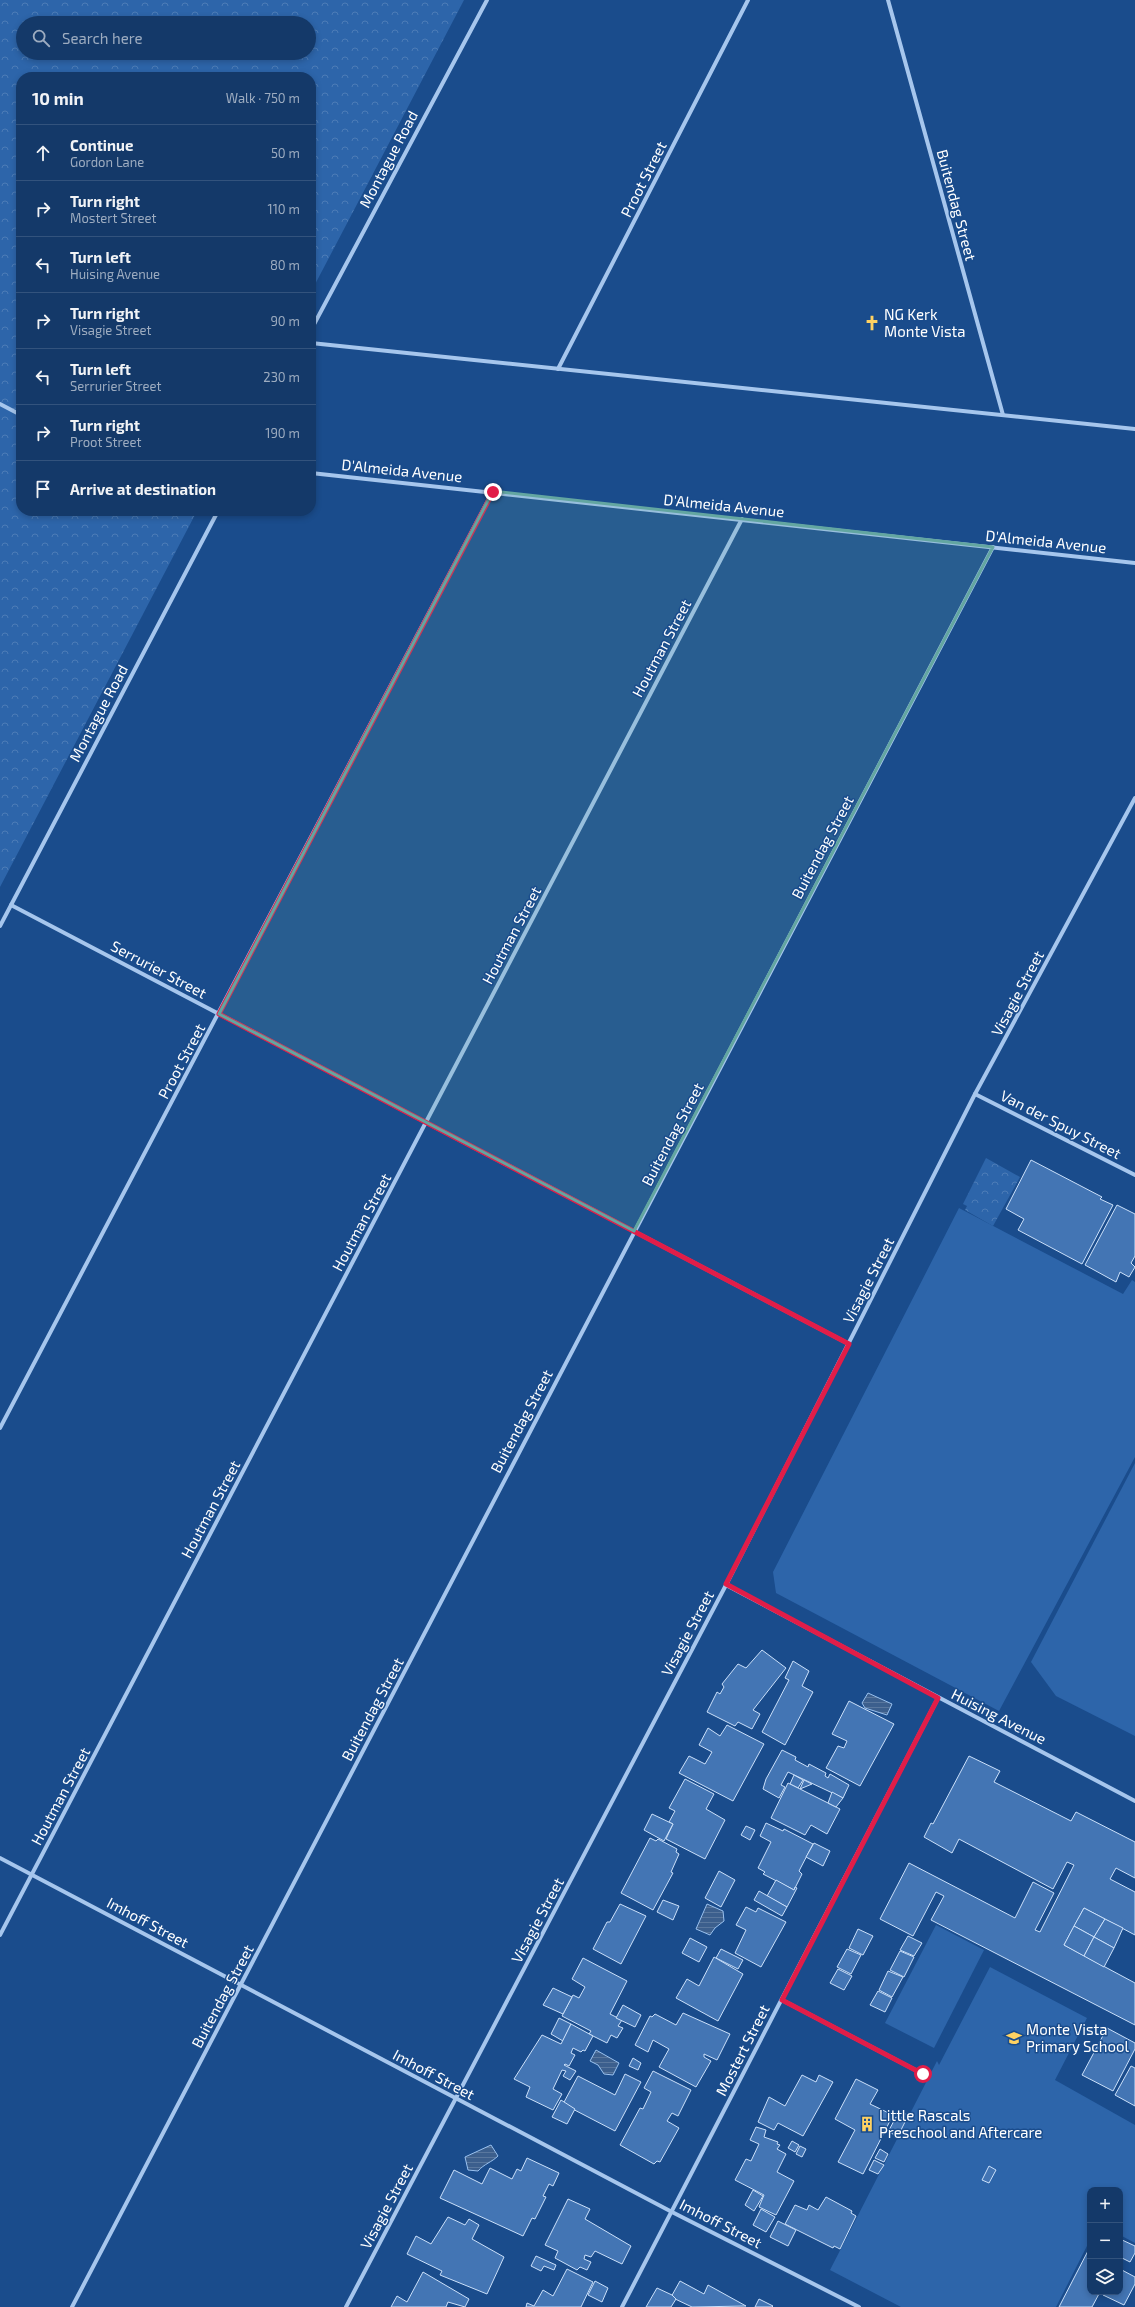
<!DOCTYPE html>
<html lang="en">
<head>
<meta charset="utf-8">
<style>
	body { margin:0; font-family:"Exo 2",sans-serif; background:#1d406f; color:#f1f3f6 }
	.controls { position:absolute; right:12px; bottom:12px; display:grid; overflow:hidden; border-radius:8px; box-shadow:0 2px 6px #0003 }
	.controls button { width:36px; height:36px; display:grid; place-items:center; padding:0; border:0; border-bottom:1px solid #33537d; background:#143969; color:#f1f3f6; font:20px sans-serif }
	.stop { position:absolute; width:12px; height:12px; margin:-9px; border:3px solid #e11d48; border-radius:50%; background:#fff }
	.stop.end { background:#e11d48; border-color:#fff; box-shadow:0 1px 4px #0008 }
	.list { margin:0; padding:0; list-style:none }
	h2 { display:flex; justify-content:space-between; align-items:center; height:52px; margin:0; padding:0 16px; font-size:17px }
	h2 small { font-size:13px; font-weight:400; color:#9dacc0 }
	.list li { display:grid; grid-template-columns:26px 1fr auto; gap:12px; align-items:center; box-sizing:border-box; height:56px; padding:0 16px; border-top:1px solid #33537d }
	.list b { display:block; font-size:15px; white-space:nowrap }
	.list p { margin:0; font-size:13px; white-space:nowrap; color:#9dacc0 }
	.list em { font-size:13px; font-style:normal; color:#9dacc0 }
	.icon { flex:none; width:22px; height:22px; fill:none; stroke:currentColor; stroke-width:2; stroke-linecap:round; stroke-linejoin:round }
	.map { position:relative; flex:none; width:1135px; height:2307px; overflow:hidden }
	.search { position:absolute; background:#143969; box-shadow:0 2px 6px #0003; left:16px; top:16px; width:300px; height:44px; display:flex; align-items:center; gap:10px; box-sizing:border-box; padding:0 14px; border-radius:22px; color:#9dacc0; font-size:15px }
	.panel { position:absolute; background:#143969; box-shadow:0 2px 6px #0003; left:16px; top:72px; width:300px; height:444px; border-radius:16px }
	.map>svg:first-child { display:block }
	.green { fill:#2d65aa }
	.park { fill:url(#park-crowns); fill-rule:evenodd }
	.water { fill:url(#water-rules); stroke:#99c1ef }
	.building { fill:#4375b4; stroke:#cbe0fa }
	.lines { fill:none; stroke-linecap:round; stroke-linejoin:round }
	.street { stroke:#a6c6ed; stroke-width:4 }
	.route { stroke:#e11d48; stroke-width:5 }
	.marked { fill:#63a6a1; fill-opacity:0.2; stroke:#63a6a1; stroke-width:3; stroke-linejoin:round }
	.labels { text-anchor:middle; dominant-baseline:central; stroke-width:3; stroke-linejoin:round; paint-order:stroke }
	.street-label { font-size:15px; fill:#fff; stroke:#1a4c8c }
	.poi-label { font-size:15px; fill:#fff; stroke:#1a4c8c; text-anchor:start }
</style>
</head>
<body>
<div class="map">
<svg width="1135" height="2307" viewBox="0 0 1135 2307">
	<defs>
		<pattern id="park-crowns" width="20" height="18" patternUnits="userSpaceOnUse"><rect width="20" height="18" fill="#2d65aa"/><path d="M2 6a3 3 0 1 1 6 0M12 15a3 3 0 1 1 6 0" fill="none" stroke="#4c7cb7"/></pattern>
		<pattern id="water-rules" width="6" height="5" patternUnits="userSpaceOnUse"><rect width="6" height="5" fill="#3c5f8d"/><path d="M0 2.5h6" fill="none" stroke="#59779e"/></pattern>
	</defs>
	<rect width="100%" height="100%" fill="#1a4c8c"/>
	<g class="green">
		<path d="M959,1208L1123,1294L1132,1280L1135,1282V1457L999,1711L776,1593L773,1572Z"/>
		<path d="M1135,1463V1736L1056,1696L1031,1662Z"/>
		<path d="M936,1925L984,1950L934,2048L885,2023Z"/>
		<path d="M990,1967L1087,2018L1055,2080L1135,2125V2243L1120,2235V2190H1090V2240L1056,2307H901L830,2270L937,2061L939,2065Z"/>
	</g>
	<g class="park">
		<path d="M0,0H464L311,292V77H21V511H197L0,887ZM23,23H309V53H23Z"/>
		<path d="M986,1158L1020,1177L993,1226L965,1210L967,1206L963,1204Z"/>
	</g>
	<g class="water">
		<path d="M868,1693L892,1704L887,1715L865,1708L862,1703Z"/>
		<path d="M707,1904L723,1911L724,1921L715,1928L710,1935L696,1929Z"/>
		<path d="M596,2050L619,2063L613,2075L604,2074L598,2065L590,2061Z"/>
		<path d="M491,2145L498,2156C492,2162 484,2164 478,2171L468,2170L465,2157Z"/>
	</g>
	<g class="building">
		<path d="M1031,1160L1102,1197L1100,1199L1113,1205L1082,1264L1018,1230L1024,1219L1006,1209Z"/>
		<path d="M1117,1205L1135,1214V1256L1131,1263L1135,1267L1129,1277L1120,1272L1116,1282L1085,1265Z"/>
		<path d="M762,1650L786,1668L753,1710L760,1714L752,1729L738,1722L735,1726L707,1712L717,1692L720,1694L724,1687L722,1684L738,1664L746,1668Z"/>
		<path d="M793,1661L809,1671L802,1686L813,1692L785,1745L762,1732L789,1680L785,1678Z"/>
		<path d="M849,1701L894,1724L860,1786L826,1768L838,1746L844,1748L847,1741L832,1734Z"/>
		<path d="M727,1725L764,1744L733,1801L679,1773L689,1756L705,1764L712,1752L699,1745L708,1728L720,1736Z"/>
		<path d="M782,1750L796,1757L795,1760L808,1767L809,1764L826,1773L825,1776L828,1778L830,1774L849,1785L843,1798L788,1772L781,1785L785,1787L779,1798L763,1789L766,1779Z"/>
		<path d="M969,1756L1000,1771L994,1782L1071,1821L1076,1812L1135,1842V1878L1116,1868L1110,1879L1135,1892V1935L1084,1908L1064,1945L1135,1983V2025L931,1920L944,1896L936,1892L913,1936L880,1919L909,1863L1015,1918L1033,1882L1054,1893L1035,1930L1040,1932L1074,1865L1067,1862L1053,1889L959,1839L952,1853L924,1837L931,1823L933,1824Z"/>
		<path d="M794,1775L803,1780L798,1788L790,1784Z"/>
		<path d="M685,1779L714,1794L706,1809L725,1820L705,1859L666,1839L673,1824L669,1822L675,1811L669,1808Z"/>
		<path d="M804,1780L812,1784L800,1789Z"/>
		<path d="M788,1783L840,1809L827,1834L811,1825L805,1835L771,1818Z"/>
		<path d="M832,1792L843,1798L836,1807L828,1803Z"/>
		<path d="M652,1814L673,1824L664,1841L644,1830Z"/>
		<path d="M766,1823L783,1831L784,1829L813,1844L799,1871L802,1874L794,1890L763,1874L765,1872L758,1868L771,1842L760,1836Z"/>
		<path d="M746,1826L755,1830L750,1840L741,1835Z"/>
		<path d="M650,1838L656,1841L658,1839L677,1849L676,1852L679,1854L671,1872L673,1873L653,1910L621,1893Z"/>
		<path d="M814,1843L830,1851L823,1866L806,1857Z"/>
		<path d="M719,1871L735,1880L721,1907L705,1898Z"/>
		<path d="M776,1880L794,1890L795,1887L797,1888L787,1907L767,1896Z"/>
		<path d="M759,1891L787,1907L782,1916L754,1900Z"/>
		<path d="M663,1900L679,1906L673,1920L657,1912Z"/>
		<path d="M620,1904L646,1916L621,1964L593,1949L607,1922H610Z"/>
		<path d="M746,1907L756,1912L758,1908L786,1922L761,1967L735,1953L746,1930L736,1925Z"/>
		<path d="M1084,1908L1105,1919L1094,1937L1074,1926Z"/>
		<path d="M1105,1919L1123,1928L1114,1948L1094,1937Z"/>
		<path d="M1074,1926L1094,1937L1084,1956L1064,1945Z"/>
		<path d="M858,1929L873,1936L863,1955L849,1948Z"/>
		<path d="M908,1936L922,1943L914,1956L900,1950Z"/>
		<path d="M1094,1937L1114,1948L1104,1967L1084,1956Z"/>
		<path d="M690,1938L707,1947L699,1962L682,1953Z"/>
		<path d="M721,1949L743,1960L738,1969L716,1958Z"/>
		<path d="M847,1949L861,1955L851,1974L837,1967Z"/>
		<path d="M900,1951L914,1957L904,1977L890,1970Z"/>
		<path d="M714,1957L743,1974L718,2021L676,1998L687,1979L699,1986Z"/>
		<path d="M583,1958L627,1981L610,2014L622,2020L618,2026L623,2028L617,2038L611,2035L607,2043L589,2034L591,2031L562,2016L573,1995L579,1998L585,1987L572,1979Z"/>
		<path d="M838,1969L852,1976L844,1990L830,1983Z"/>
		<path d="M888,1971L903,1977L892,1997L879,1990Z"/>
		<path d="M553,1988L572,1997L563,2014L543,2005Z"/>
		<path d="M878,1991L892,1998L885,2012L870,2005Z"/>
		<path d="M623,2005L641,2015L635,2027L616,2018Z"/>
		<path d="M683,2013L730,2034L717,2060L704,2054V2057L711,2061L696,2087L659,2067L669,2049L653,2040L648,2052L635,2045L650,2016L652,2017L655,2014L676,2025Z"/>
		<path d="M559,2018L571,2024L563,2041L551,2034Z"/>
		<path d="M571,2024L593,2036L585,2051L583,2050L581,2052L573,2048L571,2053L575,2055L569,2066L565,2064L564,2065L576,2071L570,2080L563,2076L566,2071L562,2070L553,2089L562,2094L553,2110L526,2097L530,2087L514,2079L542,2035L561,2044Z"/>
		<path d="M1107,2028L1135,2043V2049L1113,2091L1082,2075Z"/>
		<path d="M633,2058L641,2063L638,2070L629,2066Z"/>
		<path d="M1131,2066L1135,2068V2106L1115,2095Z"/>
		<path d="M653,2071L691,2090L678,2116L672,2113L667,2121L679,2128L660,2162L657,2161L654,2164L620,2145L640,2108L643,2109L651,2092L644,2088Z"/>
		<path d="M625,2074L641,2082L615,2131L563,2104L578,2076L615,2095Z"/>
		<path d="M802,2075L816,2082L819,2075L833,2082L803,2136L778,2123L774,2130L758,2122L769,2097L785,2106Z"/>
		<path d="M856,2079L878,2090L870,2104L893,2115L863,2174L838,2162L855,2130L835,2119Z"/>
		<path d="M561,2100L575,2109L567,2124L552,2117Z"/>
		<path d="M904,2113L909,2116L907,2121L901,2119Z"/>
		<path d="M896,2117L905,2122L898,2136L888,2132Z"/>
		<path d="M756,2127L766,2130L764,2137L778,2142L777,2144L780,2145L777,2149L786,2154L777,2172L794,2181L776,2215L759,2207L764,2195L735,2180L746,2159L751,2161L759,2144L750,2140Z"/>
		<path d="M792,2141L799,2145L795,2152L788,2148Z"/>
		<path d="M800,2146L806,2149L802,2157L796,2154Z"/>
		<path d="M880,2149L888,2154L884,2162L875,2158Z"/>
		<path d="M527,2158L559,2173L553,2186L549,2184L543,2196L546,2197L535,2219L532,2218L523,2236L440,2198L454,2170L482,2184L490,2168L512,2179L517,2169L521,2171Z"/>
		<path d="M874,2160L884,2165L878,2174L869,2170Z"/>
		<path d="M989,2166L996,2170L989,2183L982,2180Z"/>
		<path d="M753,2190L763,2196L754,2211L745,2205Z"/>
		<path d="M826,2197L852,2211L851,2213L856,2216L840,2249L834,2246L833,2248L785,2224L795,2205L807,2210L809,2205L818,2210Z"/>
		<path d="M568,2199L590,2209L585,2219L631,2246L622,2264L595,2251L591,2257L585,2255L584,2259L591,2262L587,2270L580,2267L577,2270L555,2258L558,2251L545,2245Z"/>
		<path d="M761,2209L775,2217L766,2232L753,2225Z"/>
		<path d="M448,2217L465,2225L469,2219L479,2225L472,2239L504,2257L487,2294L440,2275L442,2271L407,2254L416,2236L431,2244Z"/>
		<path d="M778,2221L796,2230L788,2246L770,2237Z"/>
		<path d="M1120,2239L1135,2246V2253L1130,2262L1120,2257Z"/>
		<path d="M1090,2247V2292H1100L1092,2307H1059Z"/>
		<path d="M536,2256L556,2265L554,2270L544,2266L541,2271L531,2266Z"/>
		<path d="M567,2269L593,2282L581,2307H526L527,2303L534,2306L543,2290L553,2296Z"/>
		<path d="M1120,2269L1135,2277V2284L1124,2305L1103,2295L1105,2292H1120Z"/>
		<path d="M423,2272L469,2299L465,2307L448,2302L446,2307H391L397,2296L407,2302Z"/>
		<path d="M595,2281L608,2288L602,2302L588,2295Z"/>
		<path d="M680,2281L704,2294L708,2285L746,2306L692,2307L671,2297Z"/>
		<path d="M657,2288L672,2295L676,2299L671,2307H646Z"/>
		<path d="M759,2299L773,2306L772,2307H755Z"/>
	</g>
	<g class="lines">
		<g class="street">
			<path d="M888,0L1003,415"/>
			<path d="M311,330L487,0"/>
			<path d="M311,343L1135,429"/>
			<path d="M558,369L748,0"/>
			<path d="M0,404L21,415"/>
			<path d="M311,473L1135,563"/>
			<path d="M11,905L849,1344"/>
			<path d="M0,926L218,511"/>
			<path d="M975,1094L1135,1175"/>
			<path d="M0,1428L493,491"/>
			<path d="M726,1585L1135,1801"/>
			<path d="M0,1858L672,2212L859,2307"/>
			<path d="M0,1935L742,519"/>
			<path d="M782,2000L923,2074"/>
			<path d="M72,2307L993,547"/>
			<path d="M346,2307L726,1585L975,1094L1135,798"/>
			<path d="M622,2307L938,1698"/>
		</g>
	</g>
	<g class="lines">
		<path class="route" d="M493,492L219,1014L849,1344L726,1584L938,1698L782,2000L923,2074"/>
	</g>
	<path class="marked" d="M493,491L993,547L634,1231L219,1014Z"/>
	<defs>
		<g id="church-bare" transform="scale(1.2)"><path d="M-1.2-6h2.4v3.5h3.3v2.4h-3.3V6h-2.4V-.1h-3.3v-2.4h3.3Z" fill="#ffd262" stroke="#1a4c8c" stroke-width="2.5" paint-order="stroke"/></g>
		<g id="school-bare" transform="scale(1.2)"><path d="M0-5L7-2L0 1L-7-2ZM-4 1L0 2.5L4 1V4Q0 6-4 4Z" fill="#ffd262" stroke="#1a4c8c" stroke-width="2.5" paint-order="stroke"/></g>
		<g id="building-bare" transform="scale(1.2)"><path d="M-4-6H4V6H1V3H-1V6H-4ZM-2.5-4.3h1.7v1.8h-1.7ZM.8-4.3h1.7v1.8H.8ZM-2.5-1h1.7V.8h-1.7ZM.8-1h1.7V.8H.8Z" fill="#ffd262" stroke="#1a4c8c" stroke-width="2.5" paint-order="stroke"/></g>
	</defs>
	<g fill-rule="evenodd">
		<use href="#church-bare" x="872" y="323"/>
		<use href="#school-bare" x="1014" y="2038"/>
		<use href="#building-bare" x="867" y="2124"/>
	</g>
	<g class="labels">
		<g class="street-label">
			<text transform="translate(388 159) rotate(-62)">Montague Road</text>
			<text transform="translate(643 179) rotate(-63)">Proot Street</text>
			<text transform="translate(957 205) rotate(75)">Buitendag Street</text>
			<text transform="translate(402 470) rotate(6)">D'Almeida Avenue</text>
			<text transform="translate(724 505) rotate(6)">D'Almeida Avenue</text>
			<text transform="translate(1046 541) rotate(6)">D'Almeida Avenue</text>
			<text transform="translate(661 648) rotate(-62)">Houtman Street</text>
			<text transform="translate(98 713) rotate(-62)">Montague Road</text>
			<text transform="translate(822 847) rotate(-62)">Buitendag Street</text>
			<text transform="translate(511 935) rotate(-62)">Houtman Street</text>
			<text transform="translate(159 969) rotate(28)">Serrurier Street</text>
			<text transform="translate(1017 993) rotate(-62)">Visagie Street</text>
			<text transform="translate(181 1061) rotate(-62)">Proot Street</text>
			<text transform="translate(1061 1124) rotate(27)">Van der Spuy Street</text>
			<text transform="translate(672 1134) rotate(-62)">Buitendag Street</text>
			<text transform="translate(361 1222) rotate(-62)">Houtman Street</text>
			<text transform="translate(868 1280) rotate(-63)">Visagie Street</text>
			<text transform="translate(521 1421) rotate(-62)">Buitendag Street</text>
			<text transform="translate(210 1509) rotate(-62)">Houtman Street</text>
			<text transform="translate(687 1633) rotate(-62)">Visagie Street</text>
			<text transform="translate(372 1709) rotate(-62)">Buitendag Street</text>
			<text transform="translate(999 1716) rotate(27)">Huising Avenue</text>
			<text transform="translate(60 1796) rotate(-62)">Houtman Street</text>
			<text transform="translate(537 1920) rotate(-62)">Visagie Street</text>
			<text transform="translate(148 1922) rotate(28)">Imhoff Street</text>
			<text transform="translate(222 1996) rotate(-62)">Buitendag Street</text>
			<text transform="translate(742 2050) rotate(-63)">Mostert Street</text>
			<text transform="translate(434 2074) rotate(28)">Imhoff Street</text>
			<text transform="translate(386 2206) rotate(-62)">Visagie Street</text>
			<text transform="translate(721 2223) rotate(27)">Imhoff Street</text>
		</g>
		<g class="poi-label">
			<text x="884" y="314">NG Kerk<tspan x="884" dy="17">Monte Vista</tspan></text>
			<text x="1026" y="2029">Monte Vista<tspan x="1026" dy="17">Primary School</tspan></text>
			<text x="879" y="2115">Little Rascals<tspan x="879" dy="17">Preschool and Aftercare</tspan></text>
		</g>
	</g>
</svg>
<div class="controls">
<button>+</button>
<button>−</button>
<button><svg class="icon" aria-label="layers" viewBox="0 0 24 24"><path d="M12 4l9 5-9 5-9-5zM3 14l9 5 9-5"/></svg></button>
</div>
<div class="stop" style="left:923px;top:2074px"></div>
<div class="stop end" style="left:493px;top:492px"></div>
<div class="search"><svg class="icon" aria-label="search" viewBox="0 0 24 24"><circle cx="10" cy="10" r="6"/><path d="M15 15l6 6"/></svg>Search here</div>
<section class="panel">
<h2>10 min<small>Walk · 750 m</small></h2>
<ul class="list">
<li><svg class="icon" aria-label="ahead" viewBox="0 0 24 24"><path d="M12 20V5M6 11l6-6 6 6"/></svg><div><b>Continue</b><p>Gordon Lane</p></div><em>50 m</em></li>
<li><svg class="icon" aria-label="right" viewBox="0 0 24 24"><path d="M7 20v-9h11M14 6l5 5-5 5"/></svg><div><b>Turn right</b><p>Mostert Street</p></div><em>110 m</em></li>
<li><svg class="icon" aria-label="left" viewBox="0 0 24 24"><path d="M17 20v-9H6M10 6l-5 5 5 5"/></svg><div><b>Turn left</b><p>Huising Avenue</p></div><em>80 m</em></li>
<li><svg class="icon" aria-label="right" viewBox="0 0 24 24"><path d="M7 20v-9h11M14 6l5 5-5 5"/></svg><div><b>Turn right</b><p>Visagie Street</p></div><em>90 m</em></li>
<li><svg class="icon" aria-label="left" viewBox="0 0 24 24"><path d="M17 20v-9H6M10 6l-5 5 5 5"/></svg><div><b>Turn left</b><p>Serrurier Street</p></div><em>230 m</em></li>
<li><svg class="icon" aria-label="right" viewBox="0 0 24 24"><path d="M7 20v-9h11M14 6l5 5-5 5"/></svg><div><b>Turn right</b><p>Proot Street</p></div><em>190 m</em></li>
<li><svg class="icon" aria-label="arrive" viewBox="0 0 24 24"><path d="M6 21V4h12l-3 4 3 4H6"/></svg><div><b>Arrive at destination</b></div></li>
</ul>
</section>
</div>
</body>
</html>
